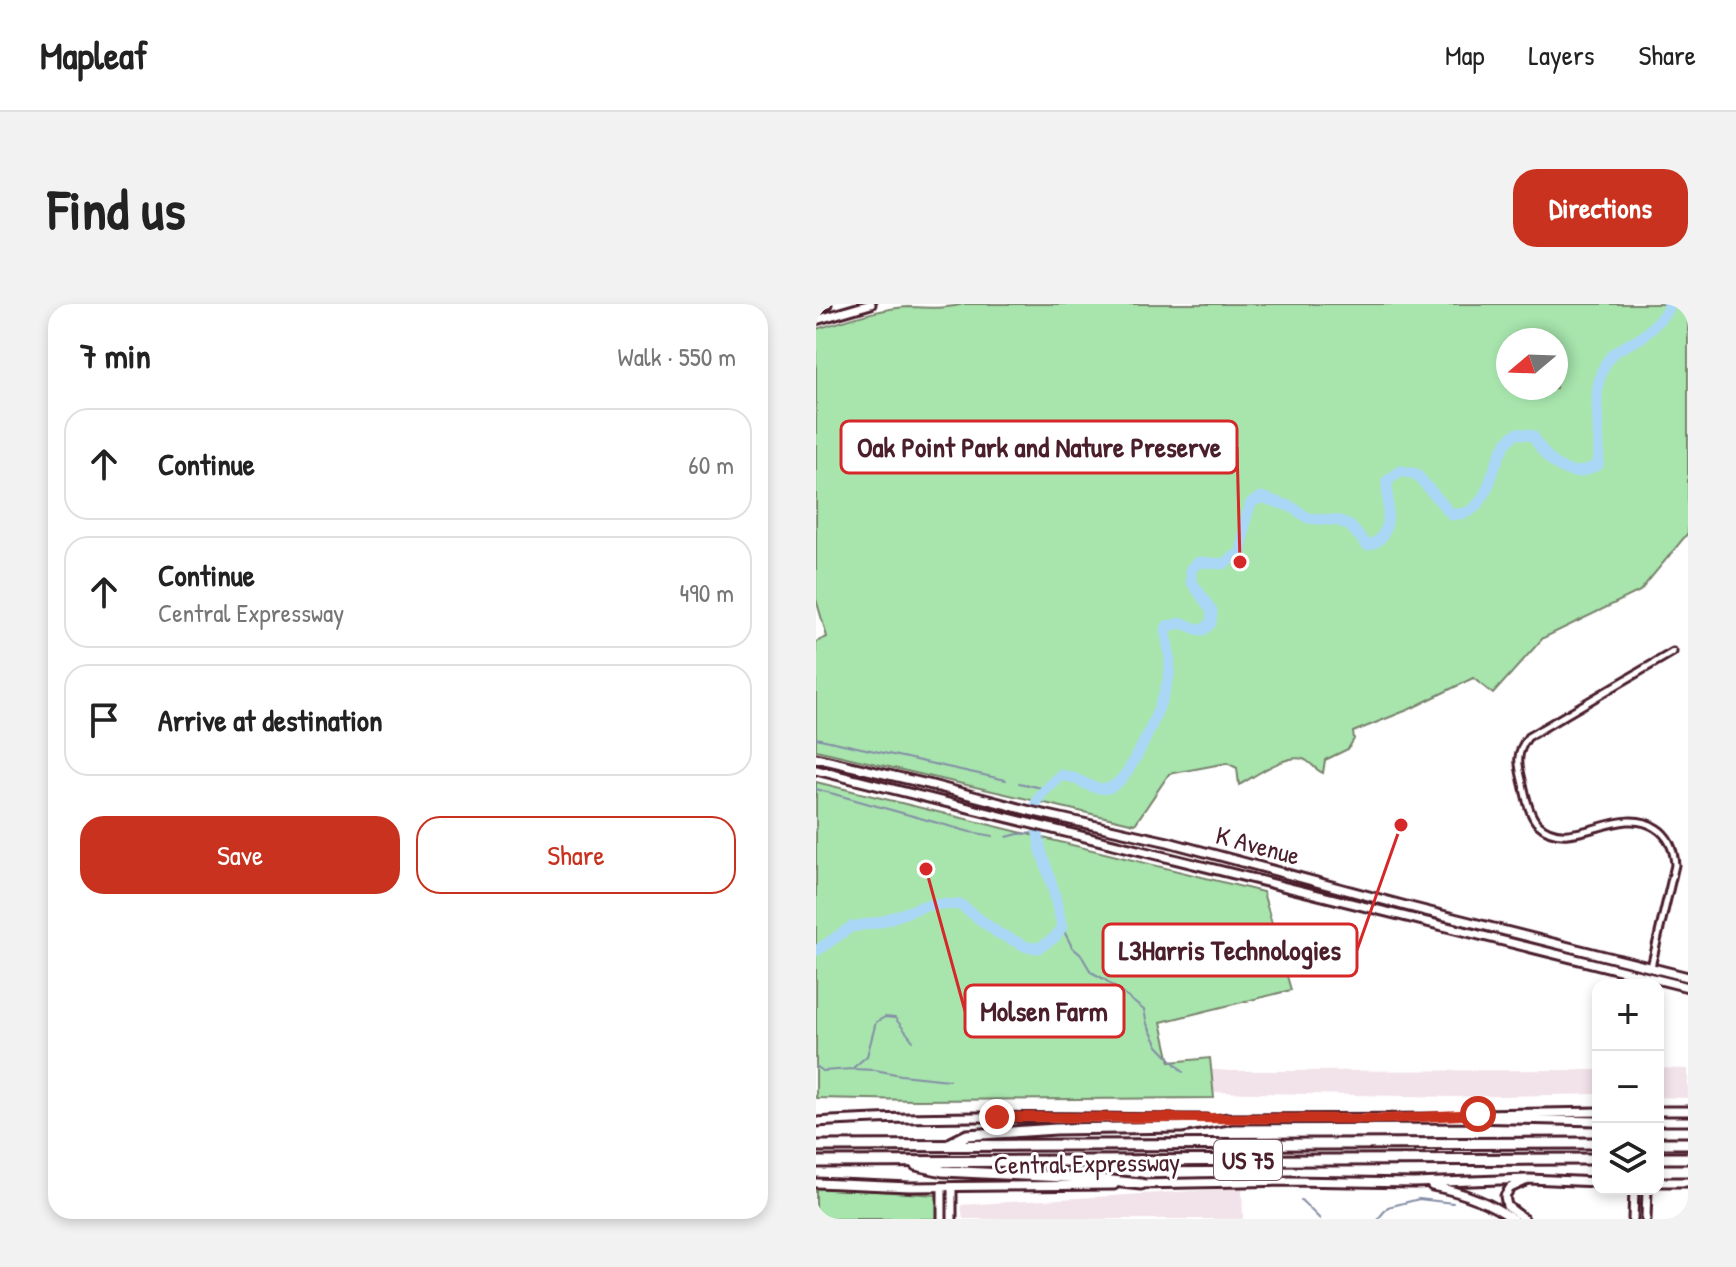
<!DOCTYPE html>
<html lang="en">
<head>
<meta charset="utf-8">
<style>
	body { margin:0; font-family:"Patrick Hand",sans-serif; background:#f2f2f2; color:#222 }
	.controls { position:absolute; right:24px; bottom:24px; display:grid; overflow:hidden; border-radius:16px; box-shadow:0 4px 12px #0003 }
	.controls button { width:72px; height:72px; display:grid; place-items:center; padding:0; border:0; border-bottom:2px solid #e0e0e0; background:#fff; color:#222; font:40px sans-serif }
	.compass { position:absolute; left:680px; top:24px; width:72px; height:72px; border-radius:50%; background:#fff; box-shadow:0 4px 12px #0003; rotate:251deg }
	.stop { position:absolute; width:24px; height:24px; margin:-18px; border:6px solid #c8321e; border-radius:50%; background:#fff }
	.stop.end { background:#c8321e; border-color:#fff; box-shadow:0 2px 8px #0008 }
	.list { margin:0; padding:0; list-style:none }
	h2 { display:flex; justify-content:space-between; align-items:center; height:104px; margin:0; padding:0 32px; font-size:34px }
	h2 small { font-size:26px; font-weight:400; color:#767676 }
	.list li { display:grid; grid-template-columns:52px 1fr auto; gap:24px; align-items:center; box-sizing:border-box; height:112px; margin:0 16px 16px; padding:0 16px; border:2px solid #e0e0e0; border-radius:24px }
	.list b { display:block; font-size:30px; white-space:nowrap }
	.list p { margin:0; font-size:26px; white-space:nowrap; color:#767676 }
	.list em { font-size:26px; font-style:normal; color:#767676 }
	.actions { display:flex; gap:16px; padding:24px 32px }
	.actions a { flex:1; padding:18px 0; border:2px solid #c8321e; border-radius:24px; text-align:center; font-size:28px; color:#c8321e }
	.actions .main { background:#c8321e; color:#fff }
	.icon { flex:none; width:44px; height:44px; fill:none; stroke:currentColor; stroke-width:2; stroke-linecap:round; stroke-linejoin:round }
	.map { position:relative; flex:none; width:872px; height:915px; overflow:hidden; border-radius:24px }
	header { display:flex; align-items:center; gap:48px; box-sizing:border-box; height:112px; padding:0 40px; background:#fff; border-bottom:2px solid #e0e0e0 }
	header strong { font-size:38px }
	nav { display:flex; gap:44px; margin-inline-start:auto; font-size:28px }
	.intro { display:flex; align-items:center; justify-content:space-between; box-sizing:border-box; height:192px; padding:0 48px }
	h1 { margin:0; font-size:56px }
	.button { padding:20px 36px; border-radius:24px; background:#c8321e; color:#fff; font-size:28px; font-weight:700 }
	main { display:flex; gap:48px; padding:0 48px }
	aside { flex:1; background:#fff; border-radius:24px; box-shadow:0 4px 12px #0003 }
	.map>svg:first-child { display:block }
	.built { fill:#f2e2e9 }
	.green { fill:#a7e5ad; stroke:#78826c; stroke-width:2; fill-rule:evenodd }
	.lines { fill:none; stroke-linecap:round; stroke-linejoin:round }
	.stream { stroke:#848da5; stroke-width:2 }
	.river { stroke:#aad7f6; stroke-width:11 }
	.street-casing { stroke:#4a1f2b; stroke-width:11 }
	.secondary-casing { stroke:#4a1f2b; stroke-width:13 }
	.highway-casing { stroke:#4a1f2b; stroke-width:15 }
	.street { stroke:#fff; stroke-width:5 }
	.secondary { stroke:#fff; stroke-width:7 }
	.highway { stroke:#fff; stroke-width:9 }
	.route { stroke:#c8321e; stroke-width:10 }
	.labels { text-anchor:middle; dominant-baseline:central; stroke-width:6; stroke-linejoin:round; paint-order:stroke }
	.shield { fill:#fff; stroke:#80626b; stroke-width:2 }
	.shield-label { font-size:24px; font-weight:bold; fill:#4a1f2b }
	.street-label { font-size:26px; fill:#4a1f2b; stroke:#fff }
	.leader { fill:none; stroke:#d62828; stroke-width:3 }
	.callout-dot { fill:#d62828; stroke:#fff; stroke-width:3 }
	.callout { fill:#fff; stroke:#d62828; stroke-width:3 }
	.callout-label { font-size:28px; text-anchor:middle; font-weight:bold; fill:#4a1f2b }
</style>
</head>
<body>
<header>
<strong>Mapleaf</strong>
<nav><a>Map</a><a>Layers</a><a>Share</a></nav>
</header>
<div class="intro"><h1>Find us</h1><a class="button">Directions</a></div>
<main>
<aside>
<h2>7 min<small>Walk · 550 m</small></h2>
<ul class="list">
<li><svg class="icon" aria-label="ahead" viewBox="0 0 24 24"><path d="M12 20V5M6 11l6-6 6 6"/></svg><div><b>Continue</b></div><em>60 m</em></li>
<li><svg class="icon" aria-label="ahead" viewBox="0 0 24 24"><path d="M12 20V5M6 11l6-6 6 6"/></svg><div><b>Continue</b><p>Central Expressway</p></div><em>490 m</em></li>
<li><svg class="icon" aria-label="arrive" viewBox="0 0 24 24"><path d="M6 21V4h12l-3 4 3 4H6"/></svg><div><b>Arrive at destination</b></div></li>
</ul>
<div class="actions"><a class="main">Save</a><a>Share</a></div>
</aside>
<div class="map">
<svg width="872" height="915" viewBox="0 0 872 915">
	<rect width="100%" height="100%" fill="#fff"/>
	<filter id="ink" filterUnits="userSpaceOnUse"><feTurbulence type="fractalNoise" baseFrequency=".0125" numOctaves="2"/><feDisplacementMap in="SourceGraphic" scale="16" xChannelSelector="R" yChannelSelector="G"/><feConvolveMatrix kernelMatrix="1 2 1 2 8 2 1 2 1" color-interpolation-filters="sRGB"/></filter>
	<g filter="url(#ink)">
		<g class="built">
			<path d="M0,718L303,759L415,767L782,766V790L638,793L397,788Z"/>
			<path d="M842,764L872,765V794L842,793Z"/>
			<path d="M426,884L427,915H147L145,901Z"/>
		</g>
		<g class="green">
			<path d="M147,0H872V229L824,287L727,334L677,390L657,374L594,405L537,428L538,435L532,445L509,456L507,469C500,466 497,461 491,457C475,446 439,472 423,481L421,464L411,459L353,470L319,520L0,446V338L11,333L0,295V25C30,17 60,5 91,3C111,3 128,6 147,0ZM692,36H740V84H692Z"/>
			<path d="M0,478L447,588L475,686L345,718L354,758L394,754L398,794L101,796L0,794Z"/>
			<path d="M0,883L122,891L123,915H0Z"/>
		</g>
		<g class="lines">
			<g class="stream">
				<path d="M0,434L190,476"/>
				<path d="M203,479L230,485"/>
				<path d="M0,485L154,528L177,532"/>
				<path d="M191,533L202,530L221,529"/>
				<path d="M246,623L256,643L265,651L275,668L288,675L328,706L331,720L342,742L367,768"/>
				<path d="M0,762L7,767L36,765L59,766L85,771L133,776"/>
				<path d="M37,764L51,752L60,718L69,713L79,714L97,737"/>
				<path d="M485,896L504,915"/>
				<path d="M562,915L572,903L603,895L637,899"/>
			</g>
			<path class="river" d="M0,647L35,623L64,618L108,602L126,600L145,601L182,629L211,643L223,644L238,634L246,623L237,584L225,547L219,514L220,499L225,490L245,471C262,472 274,487 292,484C315,481 349,393 353,371C356,357 351,340 350,327L351,322L367,319L380,325L387,326L395,319L396,307L375,277V265L383,258L407,260L425,248L430,214L435,199L445,193L476,203L492,214L524,217L534,222L551,241C579,237 571,198 571,177L585,167L600,170L636,211C640,210 644,210 649,209C679,199 674,145 701,129L717,132C727,149 741,169 763,168C769,167 776,163 782,161C787,127 770,80 795,52C802,43 817,40 826,33C836,26 844,14 852,6L853,0"/>
			<g class="street-casing">
				<path id="street" d="M835,663L859,561C858,546 853,532 840,524C803,499 754,551 722,520C713,511 710,493 707,480C702,460 699,450 712,433L857,348"/>
			</g>
			<g class="secondary-casing">
				<g id="secondary">
					<path d="M0,3L11,0"/>
					<path d="M0,16L55,0"/>
					<path d="M0,454L112,480L214,507L352,538L590,602L872,673"/>
					<path d="M0,466L872,683"/>
					<path d="M842,807H872"/>
					<path d="M663,810L782,808"/>
					<path d="M410,815L651,814L782,817"/>
					<path d="M842,817H872"/>
					<path d="M0,818C130,809 260,815 390,815"/>
					<path d="M842,878H872"/>
					<path d="M0,879L94,883L298,881"/>
					<path d="M322,880L474,877L598,879L713,875L782,878"/>
					<path d="M616,882C646,888 672,897 697,915"/>
					<path d="M126,883V915"/>
					<path d="M136,915V883"/>
					<path d="M708,915L691,902L689,892L694,884L709,877"/>
					<path d="M817,915L818,885"/>
					<path d="M830,915L831,885"/>
				</g>
			</g>
			<g class="highway-casing">
				<g id="highway">
					<path d="M135,839L151,831L240,825L365,823L412,815"/>
					<path d="M842,839H872"/>
					<path d="M0,842L782,839"/>
					<path d="M842,854H872"/>
					<path d="M0,858L782,855"/>
					<path d="M100,861L127,867L267,874L325,880"/>
				</g>
			</g>
			<use href="#street" class="street"/>
			<use href="#secondary" class="secondary"/>
			<use href="#highway" class="highway"/>
		</g>
	</g>
	<g class="lines" filter="url(#ink)">
		<path class="route" d="M181,813L570,815L662,810"/>
	</g>
	<g class="labels">
		<rect class="shield" x="398" y="836" width="68" height="40" rx="6"/>
		<g class="shield-label">
			<text x="432" y="856">US 75</text>
		</g>
		<g class="street-label">
			<text transform="translate(442 541) rotate(15)">K Avenue</text>
			<text transform="translate(271 859) rotate(-1)">Central Expressway</text>
		</g>
	</g>
	<path class="leader" d="M424 258L421 143M585 521L541 646M110 565L149 707"/>
	<g class="callout-dot">
		<circle cx="424" cy="258" r="8"/>
		<circle cx="585" cy="521" r="8"/>
		<circle cx="110" cy="565" r="8"/>
	</g>
	<g class="callout">
		<rect x="25" y="117" width="396" height="52" rx="8"/>
		<rect x="287" y="620" width="254" height="52" rx="8"/>
		<rect x="149" y="681" width="159" height="52" rx="8"/>
	</g>
	<g class="callout-label">
		<text x="223" y="153">Oak Point Park and Nature Preserve</text>
		<text x="414" y="656">L3Harris Technologies</text>
		<text x="228" y="717">Molsen Farm</text>
	</g>
</svg>
<div class="controls">
<button>+</button>
<button>−</button>
<button><svg class="icon" aria-label="layers" viewBox="0 0 24 24"><path d="M12 4l9 5-9 5-9-5zM3 14l9 5 9-5"/></svg></button>
</div>
<svg class="compass" viewBox="-18 -18 36 36"><path d="M0-13l5 13h-10z" fill="#e53935"/><path d="M0 13l5-13h-10z" fill="#767676"/></svg>
<div class="stop" style="left:662px;top:810px"></div>
<div class="stop end" style="left:181px;top:813px"></div>
</div>
</main>
</body>
</html>
